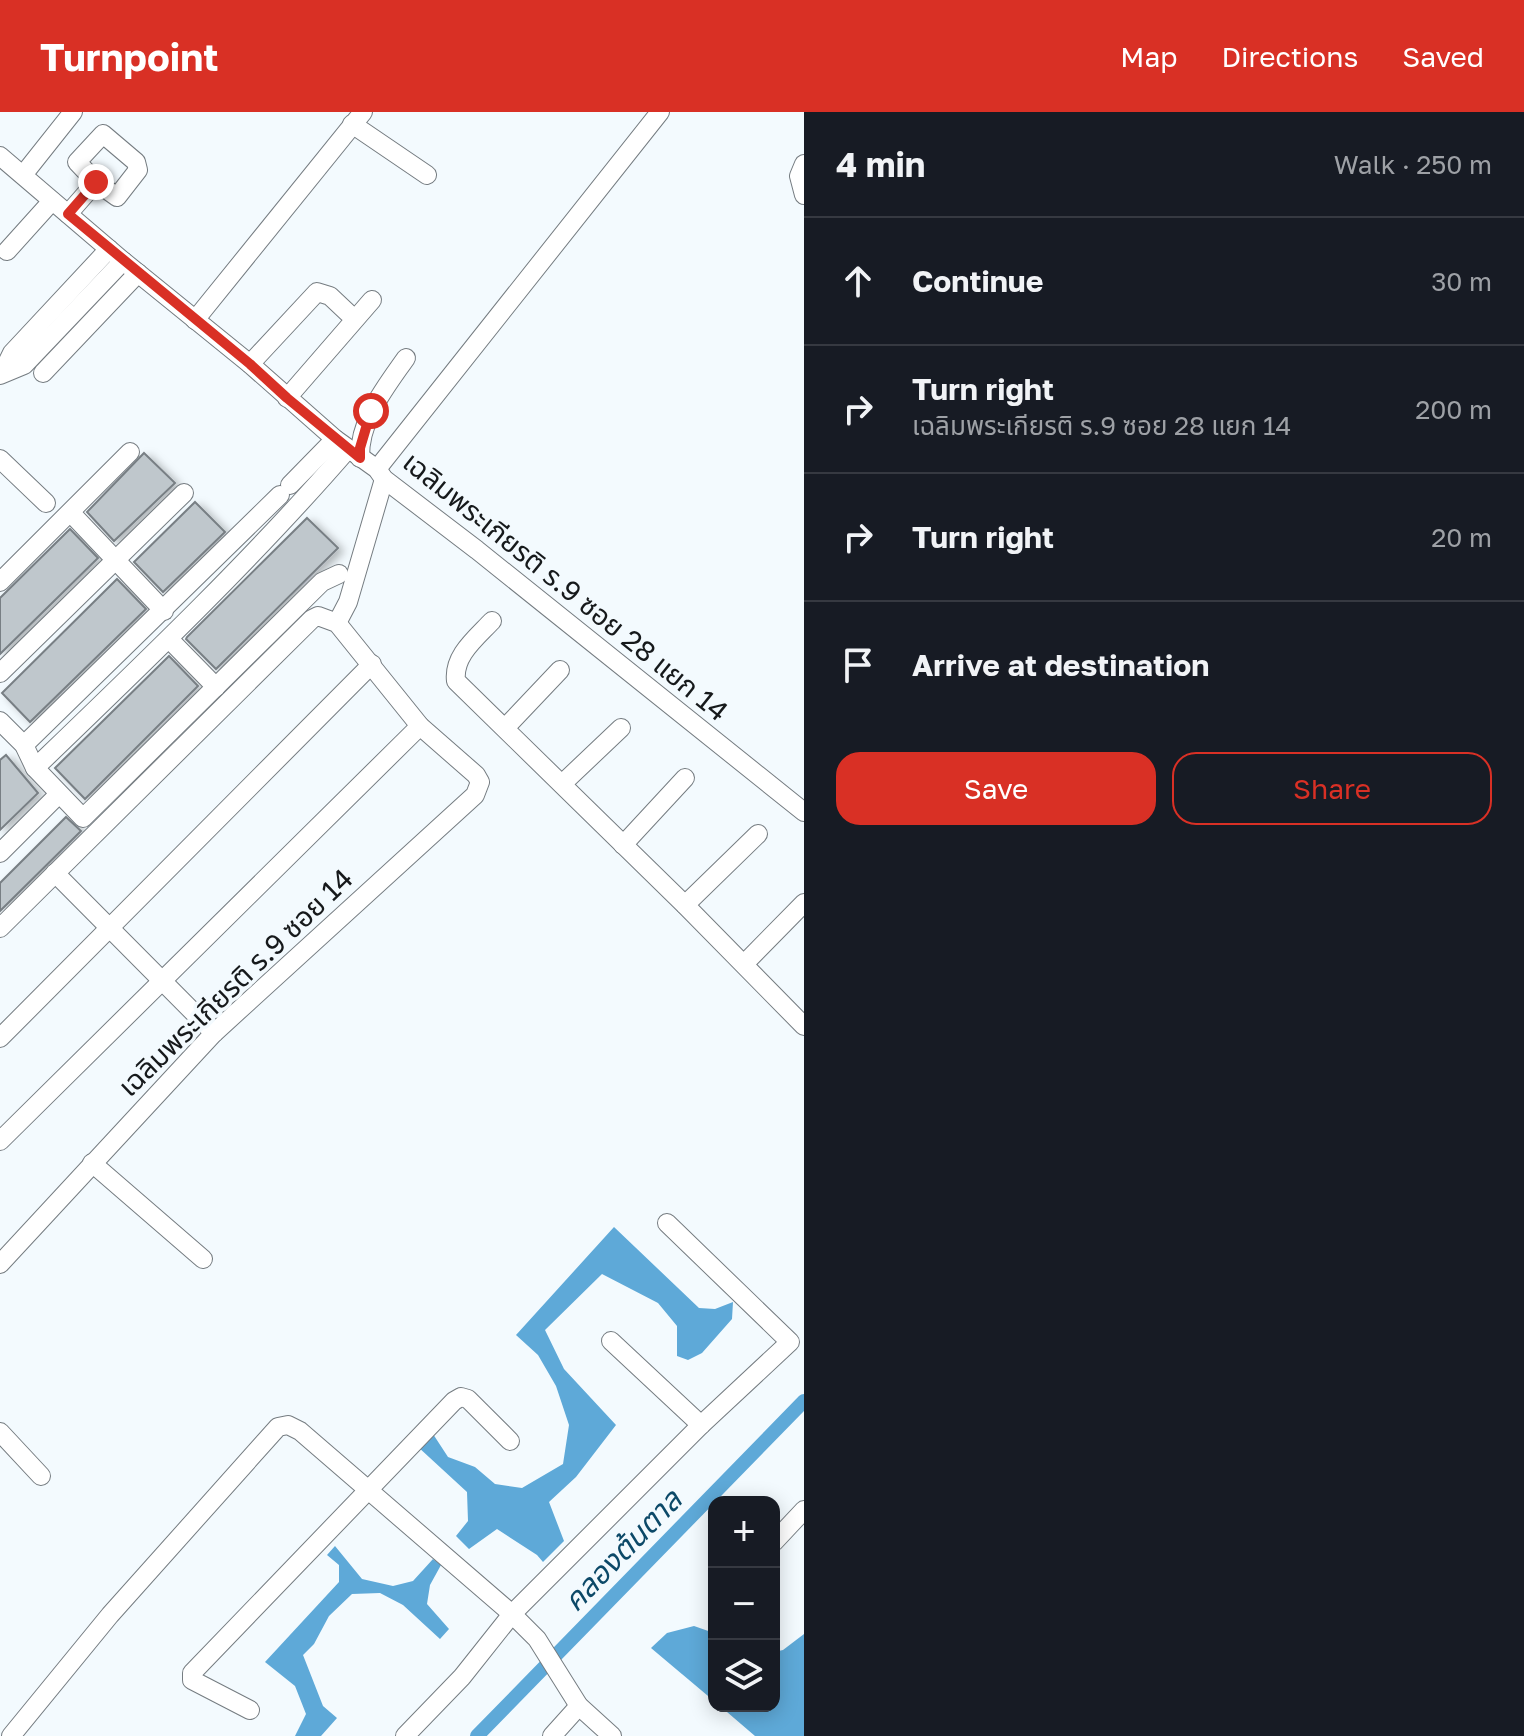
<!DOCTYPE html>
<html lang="en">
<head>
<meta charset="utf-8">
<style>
	body { margin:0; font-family:"Golos Text","Noto Sans Thai",sans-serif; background:#20242c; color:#f1f3f6 }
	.controls { position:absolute; right:24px; bottom:24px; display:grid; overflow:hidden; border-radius:16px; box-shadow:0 4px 20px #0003 }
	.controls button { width:72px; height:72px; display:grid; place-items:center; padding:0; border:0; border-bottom:2px solid #363941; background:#171b24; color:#f1f3f6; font:40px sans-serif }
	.stop { position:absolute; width:24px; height:24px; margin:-18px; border:6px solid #d93025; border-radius:50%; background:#fff }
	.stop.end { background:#d93025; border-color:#fff; box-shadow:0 2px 8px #0008 }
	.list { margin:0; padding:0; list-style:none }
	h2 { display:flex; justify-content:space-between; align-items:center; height:104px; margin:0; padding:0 32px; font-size:34px }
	h2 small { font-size:26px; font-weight:400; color:#9ea1a6 }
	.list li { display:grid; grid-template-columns:52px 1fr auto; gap:24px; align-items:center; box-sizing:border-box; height:128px; padding:0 32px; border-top:2px solid #363941 }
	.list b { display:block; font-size:30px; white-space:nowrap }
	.list p { margin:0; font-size:26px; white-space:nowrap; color:#9ea1a6 }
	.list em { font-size:26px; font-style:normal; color:#9ea1a6 }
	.actions { display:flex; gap:16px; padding:24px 32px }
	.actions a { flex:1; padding:18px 0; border:2px solid #d93025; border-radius:24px; text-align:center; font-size:28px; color:#d93025 }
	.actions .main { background:#d93025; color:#fff }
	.icon { flex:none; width:44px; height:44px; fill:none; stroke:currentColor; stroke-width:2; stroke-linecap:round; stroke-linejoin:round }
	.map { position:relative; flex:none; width:804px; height:1624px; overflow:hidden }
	header { display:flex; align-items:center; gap:48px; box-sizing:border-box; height:112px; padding:0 40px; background:#d93025; color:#fff }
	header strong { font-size:38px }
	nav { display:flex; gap:44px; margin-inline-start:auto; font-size:28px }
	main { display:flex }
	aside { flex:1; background:#171b24 }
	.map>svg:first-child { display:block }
	.water { fill:#5ea9d8 }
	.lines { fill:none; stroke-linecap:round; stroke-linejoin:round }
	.canal { stroke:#5ea9d8; stroke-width:14 }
	.building { fill:#bfc7cc; stroke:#787f84; stroke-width:2; filter:url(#shadow) }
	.minor-casing { stroke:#757c81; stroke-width:20 }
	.minor { stroke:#fff; stroke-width:18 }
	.route { stroke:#d93025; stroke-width:10 }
	.labels { text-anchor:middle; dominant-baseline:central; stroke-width:7; stroke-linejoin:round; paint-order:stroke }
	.street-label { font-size:28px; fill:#16191b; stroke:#f3fafe }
	.water-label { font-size:30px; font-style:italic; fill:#0c4968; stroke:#f3fafe }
</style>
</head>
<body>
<header>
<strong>Turnpoint</strong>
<nav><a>Map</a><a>Directions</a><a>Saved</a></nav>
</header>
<main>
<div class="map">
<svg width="804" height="1624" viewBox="0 0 804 1624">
	<defs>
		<filter id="shadow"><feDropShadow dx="5.5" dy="3" stdDeviation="4" flood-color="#0004"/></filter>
	</defs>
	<rect width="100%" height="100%" fill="#f3fafe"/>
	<g class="water">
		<path d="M614,1115L699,1196L715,1197L733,1190L732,1207L702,1241L688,1248L677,1244V1214L658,1191L602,1162L545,1218L564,1257L616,1313L576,1365L549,1390L564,1429L543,1450L537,1443L497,1417L469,1437L456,1424L468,1409L467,1380L417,1334L433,1322L448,1345L475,1355L495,1372L522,1376L563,1352L569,1313L556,1274L538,1243L516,1223Z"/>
		<path d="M335,1434L362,1467L393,1474L413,1469L433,1447L441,1453L430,1473L427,1492L449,1517L440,1527L403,1493L380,1481L352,1482L329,1504L314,1532L303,1543L323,1594L337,1606L321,1624H295L306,1602L295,1574L265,1550L339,1470V1453L327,1443Z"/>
		<path d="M694,1514L714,1521V1589L651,1536L667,1521Z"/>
		<path d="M804,1522V1624H755L720,1594H774V1540L783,1538Z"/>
	</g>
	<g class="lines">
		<path class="canal" d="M477,1624L804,1289"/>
	</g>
	<g class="building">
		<path d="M144,341L175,371L114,429L87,400Z"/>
		<path d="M195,390L225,420L163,480L134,450Z"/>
		<path d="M307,406L338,436L216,557L186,527L187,525Z"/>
		<path d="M70,417L98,446L0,542V486Z"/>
		<path d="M117,467L146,497L30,610L2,581Z"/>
		<path d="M169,544L198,574L85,687L55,656Z"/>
		<path d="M6,643L38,681L0,718V648Z"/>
		<path d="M66,705L81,719L0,799V771Z"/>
	</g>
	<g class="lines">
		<g class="minor-casing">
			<g id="minor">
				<path d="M352,12L427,63"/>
				<path d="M0,44L123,149L250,252L335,327L377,357L384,367L477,438L804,700"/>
				<path d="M804,52L799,64L804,83"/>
				<path d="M23,63L73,0"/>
				<path d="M68,102L96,70L117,85L138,58L136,50L103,22L77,50L96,70"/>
				<path d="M7,139L52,89"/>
				<path d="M195,208L363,0"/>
				<path d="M250,252L317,180L330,184L348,201"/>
				<path d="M2,261L12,241L109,137"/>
				<path d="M43,261L138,161"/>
				<path d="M0,263L24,253L123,149"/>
				<path d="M287,286L372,188"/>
				<path d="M360,346C359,308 385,276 406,246"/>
				<path d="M0,347L46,391"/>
				<path d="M377,357L660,0"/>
				<path d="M290,373L335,327"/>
				<path d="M71,401L164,499"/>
				<path d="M0,470L130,340"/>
				<path d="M492,509C475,527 453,544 456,569L685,793L804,914"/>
				<path d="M337,511L348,490L384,367"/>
				<path d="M169,527L216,575"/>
				<path d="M0,561L184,381"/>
				<path d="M0,609L24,633L35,656L83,706L322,470L339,462"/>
				<path d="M505,616L560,558"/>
				<path d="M24,633L280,383"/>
				<path d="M35,656C142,553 251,449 348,337"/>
				<path d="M562,672L621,616"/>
				<path d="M623,733L685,666"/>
				<path d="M0,741L59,682"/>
				<path d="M55,761L214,921"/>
				<path d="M685,793L758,722"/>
				<path d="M0,816L312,507L318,504L337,511L420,614L476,663L480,670L475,683L214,921L0,1152"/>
				<path d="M744,852L804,791"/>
				<path d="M0,926L372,552"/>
				<path d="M0,1029L420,614"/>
				<path d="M92,1051L203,1147"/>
				<path d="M611,1229L701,1313"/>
				<path d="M0,1320L41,1364"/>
				<path d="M774,1430L804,1398"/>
				<path d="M250,1598L192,1568V1561L454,1289L461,1285L468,1287L510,1329"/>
				<path d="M11,1624L110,1503L278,1315L288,1313L300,1319L512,1502L537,1527L579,1594L612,1624"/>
				<path d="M405,1624L462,1565L512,1502L701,1313L790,1230L667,1111"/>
				<path d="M552,1624L579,1594"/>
			</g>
		</g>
		<use href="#minor" class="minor"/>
	</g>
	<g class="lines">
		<path class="route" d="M96,70L68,102L250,252L287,286L360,346V336L371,299"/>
	</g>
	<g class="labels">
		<g class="street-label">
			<text transform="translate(566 474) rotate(39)">เฉลิมพระเกียรติ ร.9 ซอย 28 แยก 14</text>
			<text transform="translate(235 870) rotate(-44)">เฉลิมพระเกียรติ ร.9 ซอย 14</text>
		</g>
		<g class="water-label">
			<text transform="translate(622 1438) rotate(-46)">คลองต้นตาล</text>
		</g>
	</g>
</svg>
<div class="controls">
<button>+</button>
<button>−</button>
<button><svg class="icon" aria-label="layers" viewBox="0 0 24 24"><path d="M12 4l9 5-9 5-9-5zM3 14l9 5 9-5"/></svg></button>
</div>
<div class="stop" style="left:371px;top:299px"></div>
<div class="stop end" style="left:96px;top:70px"></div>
</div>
<aside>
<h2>4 min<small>Walk · 250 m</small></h2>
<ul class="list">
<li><svg class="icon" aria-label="ahead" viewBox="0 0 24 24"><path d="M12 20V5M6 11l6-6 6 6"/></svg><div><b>Continue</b></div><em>30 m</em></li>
<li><svg class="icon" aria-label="right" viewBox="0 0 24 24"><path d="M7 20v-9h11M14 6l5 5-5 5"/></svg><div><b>Turn right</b><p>เฉลิมพระเกียรติ ร.9 ซอย 28 แยก 14</p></div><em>200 m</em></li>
<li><svg class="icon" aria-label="right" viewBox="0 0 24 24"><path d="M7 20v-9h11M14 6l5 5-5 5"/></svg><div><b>Turn right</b></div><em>20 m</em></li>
<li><svg class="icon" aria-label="arrive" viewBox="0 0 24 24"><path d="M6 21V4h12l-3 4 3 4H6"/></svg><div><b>Arrive at destination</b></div></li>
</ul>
<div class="actions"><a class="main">Save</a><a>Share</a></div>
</aside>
</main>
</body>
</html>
